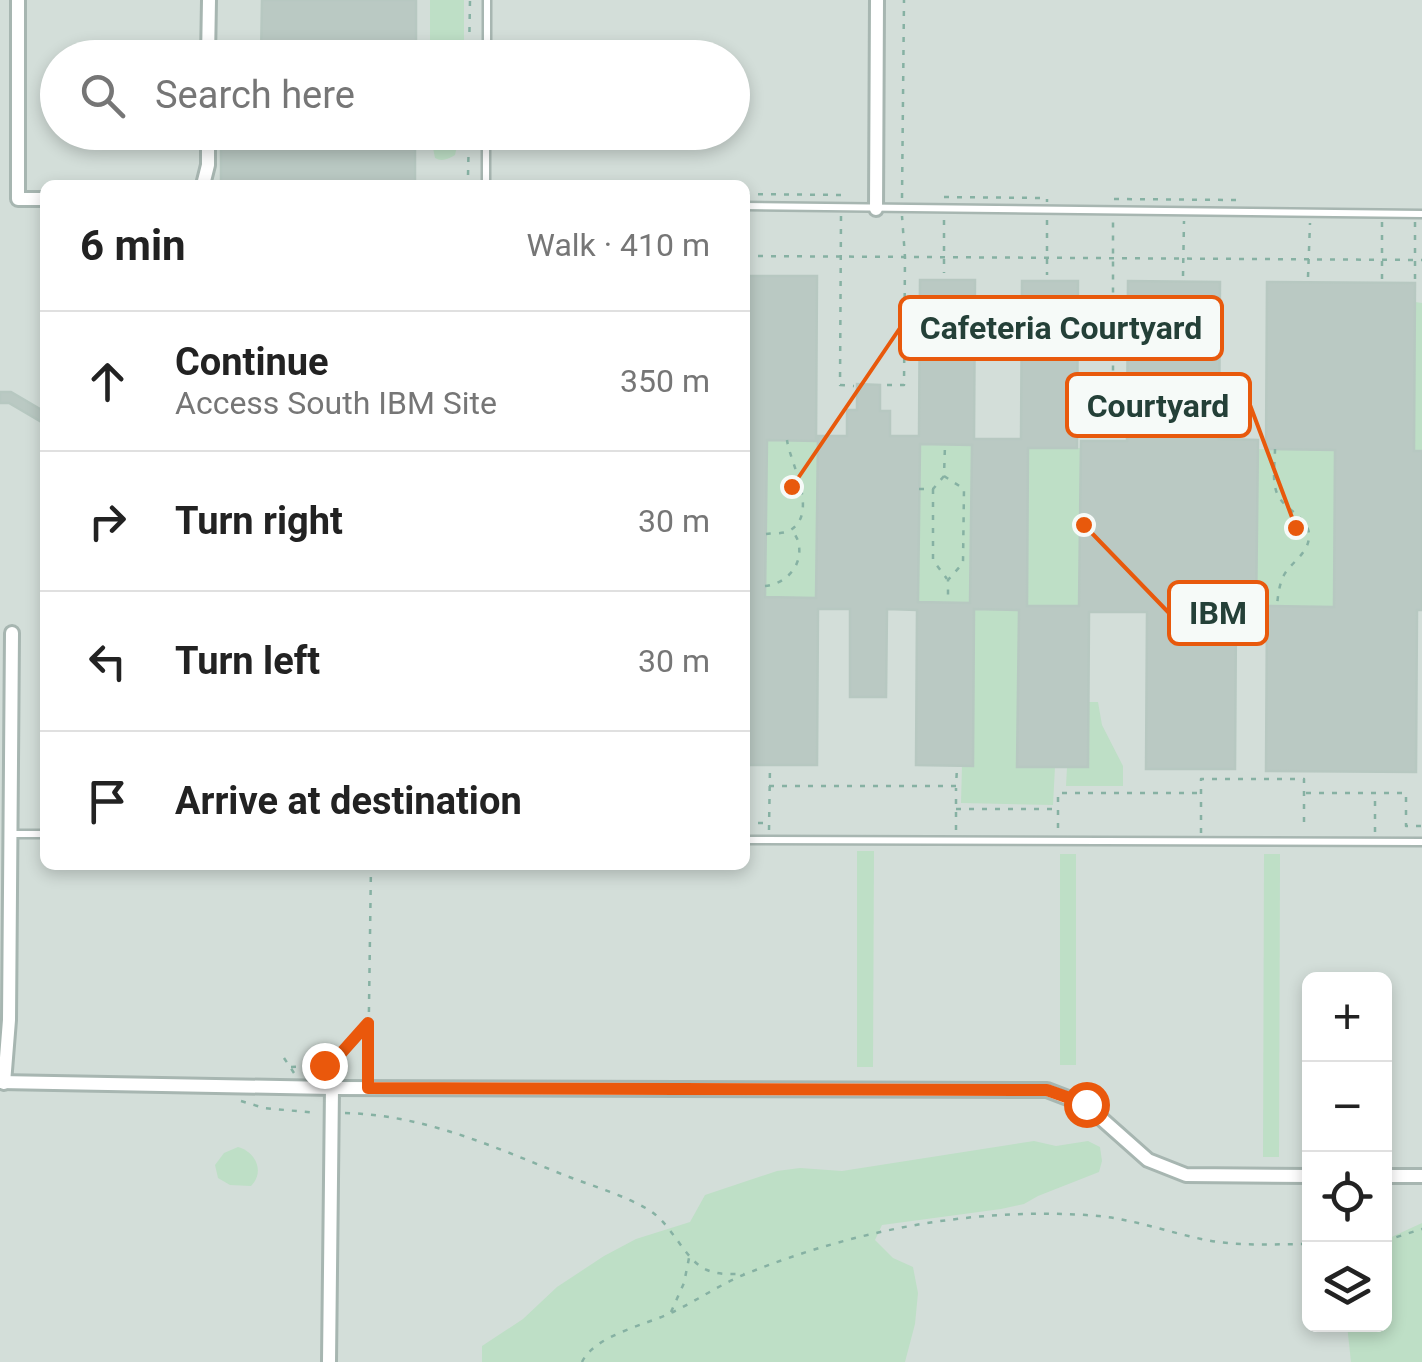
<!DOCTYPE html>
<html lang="en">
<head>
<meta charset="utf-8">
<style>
	body { margin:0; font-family:Roboto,sans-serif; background:#f6f6f6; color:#222 }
	.controls { position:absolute; right:30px; bottom:30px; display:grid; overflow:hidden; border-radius:15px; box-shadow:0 5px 15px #0003 }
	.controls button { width:90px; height:90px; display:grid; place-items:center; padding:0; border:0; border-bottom:2px solid #e0e0e0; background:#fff; color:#222; font:50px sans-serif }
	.stop { position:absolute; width:30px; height:30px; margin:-22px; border:8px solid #ea580c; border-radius:50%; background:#fff }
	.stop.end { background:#ea580c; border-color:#fff; box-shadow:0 2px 10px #0008 }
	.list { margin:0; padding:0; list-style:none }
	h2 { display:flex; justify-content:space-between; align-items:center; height:130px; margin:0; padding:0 40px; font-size:42px }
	h2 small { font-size:32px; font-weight:400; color:#767676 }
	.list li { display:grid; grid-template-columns:65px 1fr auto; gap:30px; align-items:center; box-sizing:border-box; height:140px; padding:0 40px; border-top:2px solid #e0e0e0 }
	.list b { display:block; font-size:38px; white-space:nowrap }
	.list p { margin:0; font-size:32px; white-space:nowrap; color:#767676 }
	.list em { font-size:32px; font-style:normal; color:#767676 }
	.icon { flex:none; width:55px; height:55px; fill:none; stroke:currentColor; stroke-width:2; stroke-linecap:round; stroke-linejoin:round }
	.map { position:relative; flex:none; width:1422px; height:1362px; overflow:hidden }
	.search { position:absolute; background:#fff; box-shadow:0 5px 15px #0003; left:40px; top:40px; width:710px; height:110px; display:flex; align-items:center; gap:25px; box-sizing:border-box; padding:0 35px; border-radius:55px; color:#767676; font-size:38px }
	.panel { position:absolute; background:#fff; box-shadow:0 5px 15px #0003; left:40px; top:180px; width:710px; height:690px; border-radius:15px }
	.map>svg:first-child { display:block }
	.built { fill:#d3ded9; fill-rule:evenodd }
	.green { fill:#bedfc6 }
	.building { fill:#bac9c3; stroke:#b7c8c1; stroke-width:2.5; fill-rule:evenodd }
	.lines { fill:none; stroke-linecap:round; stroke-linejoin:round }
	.service-casing { stroke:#a7b6b1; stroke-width:11 }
	.minor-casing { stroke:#a7b6b1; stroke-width:18 }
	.path { stroke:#86b1a3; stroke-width:2.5; stroke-dasharray:5 8; stroke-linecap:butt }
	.service { stroke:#fff; stroke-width:6 }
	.minor { stroke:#fff; stroke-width:12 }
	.route { stroke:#ea580c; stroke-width:12 }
	.leader { fill:none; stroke:#e8590c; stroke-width:4 }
	.callout-dot { fill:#e8590c; stroke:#f6faf8; stroke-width:4 }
	.callout { fill:#f6faf8; stroke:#e8590c; stroke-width:4 }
	.callout-label { font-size:32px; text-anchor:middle; font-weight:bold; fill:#244038 }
</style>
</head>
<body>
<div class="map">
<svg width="1422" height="1362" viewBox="0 0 1422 1362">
	<rect width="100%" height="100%" fill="#e5eeea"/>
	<path class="built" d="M0,0H1422V1362H0ZM58,58H732V132H58ZM45,185H745V865H45ZM1310,979H1384V1324H1310Z"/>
	<g class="green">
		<rect x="430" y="0" width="34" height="57"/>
		<path d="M430,133H460L455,155C448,159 442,162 435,158Z"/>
		<path d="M1415,302L1422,303V451H1414Z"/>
		<path d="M767,440L818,441L816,598L765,597Z"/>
		<path d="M920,444L972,445L970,603L918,602Z"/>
		<path d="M1028,448H1081L1079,606H1027Z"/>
		<path d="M1258,449L1335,450L1334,607L1256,606Z"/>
		<path d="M974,609L1019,610L1017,766L1055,767L1053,805L961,803L962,766L973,765Z"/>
		<path d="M1089,702H1098L1102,725L1123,766V786H1066L1067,767H1088Z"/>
		<path d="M857,851H874L873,1067H857Z"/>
		<rect x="1060" y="854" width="16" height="211"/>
		<path d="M1264,854H1280L1279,1157H1263Z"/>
		<path d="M1034,1141L1056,1146L1088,1141L1100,1147L1102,1161L1099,1172L1038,1196L1024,1204L1001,1209L882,1225L875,1240L893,1258L913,1267L918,1293L915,1324L905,1362H482V1346L523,1319L557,1287L604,1256L636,1239L690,1222L705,1195L777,1171L800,1168L842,1171Z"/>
		<path d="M238,1147C256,1152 265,1172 251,1186L230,1185L218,1178L215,1165L224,1153Z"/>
		<path d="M1422,1223V1362H1351L1347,1325L1384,1324L1385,1240Z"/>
	</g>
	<g class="building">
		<path d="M262,0H416V58H261Z"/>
		<rect x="221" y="132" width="194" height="53"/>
		<path d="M745,276H817L816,441L767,440L765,597L816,598L818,436H847V410H857V384L880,385V411H890V436H919L920,280H975L974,439H1021L1022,281H1078L1077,448H1028L1027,606H1079L1081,441H1127L1128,281L1220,282L1219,439L1258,440L1256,615H1236L1235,769H1146L1147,612H1089L1088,767H1017L1019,610L974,609L973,766L916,765L917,610L887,609L886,697H850V609H818L817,765H745ZM920,444L972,445L970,603L918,602Z"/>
		<path d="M1267,282L1415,283L1414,451H1422V610H1417L1416,772L1266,771L1267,606L1334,607L1335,450L1266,449Z"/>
		<path d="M0,392H11L45,412V424L9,403H0Z"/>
	</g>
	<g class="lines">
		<g class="service-casing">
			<g id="service">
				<path d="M487,58V0"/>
				<path d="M486,185V132"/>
				<path d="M745,206L1422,214"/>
				<path d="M12,834H45"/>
				<path d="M745,840L1422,842"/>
			</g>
		</g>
		<g class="minor-casing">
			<g id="minor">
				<path d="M18,0V199H45"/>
				<path d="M208,58L209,0"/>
				<path d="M203,185L208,165V132"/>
				<path d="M876,209L877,0"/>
				<path d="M0,1082L332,1088L1047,1090L1086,1105L1148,1160L1186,1175L1310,1176"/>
				<path d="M4,1083L9,1020L12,633"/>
				<path d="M1384,1176H1422"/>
				<path d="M329,1362L332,1088"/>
			</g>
		</g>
		<g class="path">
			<path d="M421,49H476"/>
			<path d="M469,58L470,0"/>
			<path d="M460,185L468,176L469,132"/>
			<path d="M745,194L841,195V198"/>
			<path d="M944,197L1047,198V202"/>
			<path d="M902,198L904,0"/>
			<path d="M1114,199L1237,200"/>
			<path d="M841,216L840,385L854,386"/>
			<path d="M944,220V273"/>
			<path d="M1047,220V275"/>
			<path d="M1382,222V279"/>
			<path d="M1415,222V279H1422"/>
			<path d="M745,256L1422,260"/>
			<path d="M1183,276L1184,221"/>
			<path d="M1308,277L1310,223"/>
			<path d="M887,385H904L905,257L902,216"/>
			<path d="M1080,430H1092L1113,400V221"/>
			<path d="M1275,449C1275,463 1271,485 1279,497C1286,510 1308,518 1309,534C1310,553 1292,561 1284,575C1279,585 1278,595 1277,606"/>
			<path d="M944,476L964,489L963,563L948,580V602"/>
			<path d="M919,489H933L944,476L945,445"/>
			<path d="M933,489V560L947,579"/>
			<path d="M766,534C773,533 783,534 789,531C820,514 790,463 787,440"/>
			<path d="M765,586C785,584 802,567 799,546C799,540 795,536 793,530"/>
			<path d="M769,786H956L957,768"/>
			<path d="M1306,793H1406V826H1422"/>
			<path d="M956,809H1057"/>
			<path d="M745,823H768"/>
			<path d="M1058,828V793H1199"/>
			<path d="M769,830L770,766"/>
			<path d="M956,830V788"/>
			<path d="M1375,832V795"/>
			<path d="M1201,833V779H1304V829"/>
			<path d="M284,1058L294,1073"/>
			<path d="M291,1067L324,1065L335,1059L367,1024"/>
			<path d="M368,1077L371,865"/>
			<path d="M241,1101L264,1108L317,1113"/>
			<path d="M345,1113C424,1115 492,1146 564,1175C592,1186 624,1195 649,1210C674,1226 684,1260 707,1270C718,1275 732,1274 744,1274"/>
			<path d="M1384,1241L1422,1229"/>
			<path d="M671,1312L684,1283L689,1258"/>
			<path d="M582,1362C595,1335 646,1325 673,1312C698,1300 722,1283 748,1273C858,1229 980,1206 1099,1216C1139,1220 1178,1236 1218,1242C1248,1246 1279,1244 1310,1244"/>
		</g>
		<use href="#service" class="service"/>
		<use href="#minor" class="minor"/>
	</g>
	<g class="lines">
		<path class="route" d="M324,1065L335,1060L368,1023V1088L1047,1090L1086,1104"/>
	</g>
	<path class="leader" d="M792 487L900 328M1296 528L1250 405M1084 525L1169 613"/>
	<g class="callout-dot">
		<circle cx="792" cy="487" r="10"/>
		<circle cx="1296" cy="528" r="10"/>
		<circle cx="1084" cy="525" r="10"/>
	</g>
	<g class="callout">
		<rect x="900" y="297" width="322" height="62" rx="10"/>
		<rect x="1067" y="374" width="183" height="62" rx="10"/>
		<rect x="1169" y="582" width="98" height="62" rx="10"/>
	</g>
	<g class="callout-label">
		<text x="1061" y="339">Cafeteria Courtyard</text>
		<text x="1158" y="417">Courtyard</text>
		<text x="1218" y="624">IBM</text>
	</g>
</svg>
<div class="controls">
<button>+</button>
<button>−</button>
<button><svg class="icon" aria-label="locate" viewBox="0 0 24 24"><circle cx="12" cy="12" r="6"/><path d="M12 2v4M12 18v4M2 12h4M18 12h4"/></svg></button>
<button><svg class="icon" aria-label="layers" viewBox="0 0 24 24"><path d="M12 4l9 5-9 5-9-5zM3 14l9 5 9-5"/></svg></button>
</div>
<div class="stop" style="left:1086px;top:1104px"></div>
<div class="stop end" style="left:324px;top:1065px"></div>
<div class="search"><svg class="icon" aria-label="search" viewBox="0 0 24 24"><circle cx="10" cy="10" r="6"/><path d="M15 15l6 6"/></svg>Search here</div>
<section class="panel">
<h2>6 min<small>Walk · 410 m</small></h2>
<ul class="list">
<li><svg class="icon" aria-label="ahead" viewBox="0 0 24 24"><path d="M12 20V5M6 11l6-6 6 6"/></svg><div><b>Continue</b><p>Access South IBM Site</p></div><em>350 m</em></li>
<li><svg class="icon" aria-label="right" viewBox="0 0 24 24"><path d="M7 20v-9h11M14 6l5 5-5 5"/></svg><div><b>Turn right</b></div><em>30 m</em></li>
<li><svg class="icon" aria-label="left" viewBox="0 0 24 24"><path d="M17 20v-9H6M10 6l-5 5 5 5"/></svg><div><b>Turn left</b></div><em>30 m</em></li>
<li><svg class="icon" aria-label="arrive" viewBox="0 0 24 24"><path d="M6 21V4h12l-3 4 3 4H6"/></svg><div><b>Arrive at destination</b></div></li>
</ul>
</section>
</div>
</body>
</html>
